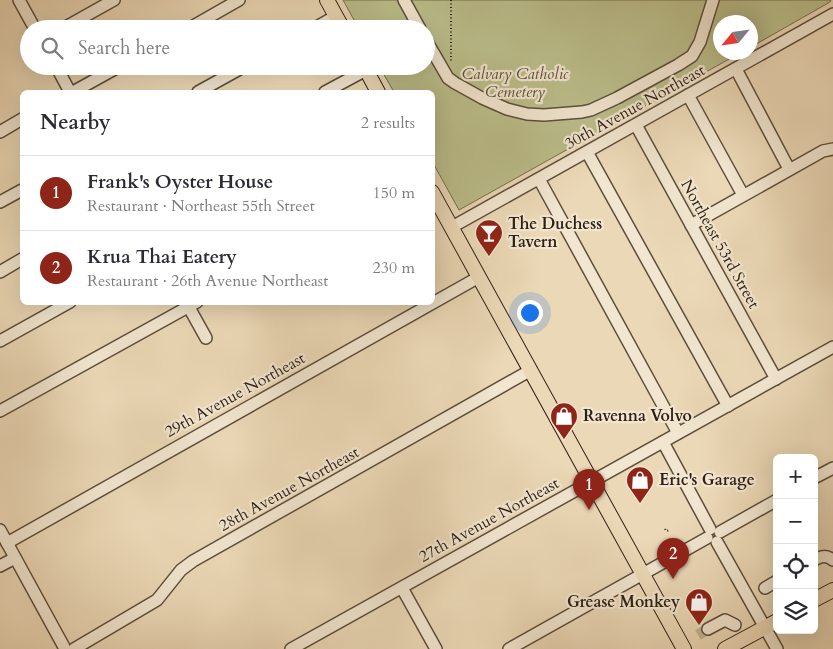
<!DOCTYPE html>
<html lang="en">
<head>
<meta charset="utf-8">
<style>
	body { margin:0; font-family:Cardo,serif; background:#f2f2f3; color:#2b2b33 }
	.controls { position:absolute; right:15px; bottom:15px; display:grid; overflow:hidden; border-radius:8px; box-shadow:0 5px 20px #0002 }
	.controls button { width:45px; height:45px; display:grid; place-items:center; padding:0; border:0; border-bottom:1px solid #e1e1e2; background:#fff; color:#2b2b33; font:25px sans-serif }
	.compass { position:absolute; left:713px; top:15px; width:45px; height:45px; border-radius:50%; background:#fff; box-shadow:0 5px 20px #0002; rotate:241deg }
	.you { position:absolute; left:529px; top:312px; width:18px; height:18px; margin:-12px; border:4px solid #fff; border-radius:50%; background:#1a73e8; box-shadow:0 0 0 8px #1a73e833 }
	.badge { display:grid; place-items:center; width:32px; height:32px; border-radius:50%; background:#8f2418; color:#fff; font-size:16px; font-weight:700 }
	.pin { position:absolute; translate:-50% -41px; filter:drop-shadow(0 1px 2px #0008) }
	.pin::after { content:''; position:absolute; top:26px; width:18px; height:15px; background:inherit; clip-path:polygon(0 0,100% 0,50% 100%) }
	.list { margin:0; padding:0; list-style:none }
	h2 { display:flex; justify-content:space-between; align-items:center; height:65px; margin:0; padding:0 20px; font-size:21px }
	h2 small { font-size:16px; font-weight:400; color:#7c7c81 }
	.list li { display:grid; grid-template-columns:32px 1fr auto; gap:15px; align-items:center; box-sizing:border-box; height:75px; padding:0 20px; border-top:1px solid #e1e1e2 }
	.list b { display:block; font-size:19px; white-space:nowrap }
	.list p { margin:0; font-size:16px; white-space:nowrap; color:#7c7c81 }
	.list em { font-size:16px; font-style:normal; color:#7c7c81 }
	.icon { flex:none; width:28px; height:28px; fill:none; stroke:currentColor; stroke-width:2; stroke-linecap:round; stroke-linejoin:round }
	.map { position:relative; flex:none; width:833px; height:649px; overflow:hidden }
	.search { position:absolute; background:#fff; box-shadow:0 5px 20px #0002; left:20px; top:20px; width:415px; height:55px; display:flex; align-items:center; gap:12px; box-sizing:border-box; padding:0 18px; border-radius:28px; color:#7c7c81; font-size:19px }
	.panel { position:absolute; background:#fff; box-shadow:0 5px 20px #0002; left:20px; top:90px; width:415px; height:215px; border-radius:8px }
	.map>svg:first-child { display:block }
	.green { fill:#bbbe8b; stroke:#746f50 }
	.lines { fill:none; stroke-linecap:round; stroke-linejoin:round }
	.minor-tunnel { stroke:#c5b396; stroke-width:11; stroke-dasharray:11 5.5; stroke-linecap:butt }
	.minor-casing { stroke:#5d4e3c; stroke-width:14 }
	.major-casing { stroke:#2e2014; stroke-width:16 }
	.path { stroke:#2e2014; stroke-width:2; stroke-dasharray:1 2.5; stroke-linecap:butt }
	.minor { stroke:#f2e6d0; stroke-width:11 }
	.major { stroke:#ebd8b6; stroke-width:14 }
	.labels { text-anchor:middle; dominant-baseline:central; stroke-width:4.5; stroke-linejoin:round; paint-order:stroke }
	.park-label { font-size:16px; font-style:italic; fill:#584f38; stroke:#f2e6d0 }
	.street-label { font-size:16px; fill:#2e2014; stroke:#f2e6d0 }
	.poi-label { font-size:16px; font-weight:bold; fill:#2e2014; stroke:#f2e6d0; text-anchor:start }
</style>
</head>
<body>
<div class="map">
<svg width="833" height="649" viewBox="0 0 833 649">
	<rect width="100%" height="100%" fill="#ebd8b6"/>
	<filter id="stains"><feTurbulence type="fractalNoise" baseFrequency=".004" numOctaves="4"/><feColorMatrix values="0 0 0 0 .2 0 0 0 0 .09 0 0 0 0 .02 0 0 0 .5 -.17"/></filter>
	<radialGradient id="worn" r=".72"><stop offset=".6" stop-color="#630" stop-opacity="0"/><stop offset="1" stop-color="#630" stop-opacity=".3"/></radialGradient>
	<path class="green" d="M343,0H831L830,2L751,47L750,22H720V52L740,53L459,210L433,163L432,92H394L379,66H426V29H359Z"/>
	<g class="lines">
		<path class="minor-tunnel" d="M698,635L708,629"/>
		<g class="minor-casing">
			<g id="minor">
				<path d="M19,0L35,29"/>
				<path d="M404,0L420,29"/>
				<path d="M62,29L114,0"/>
				<path d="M188,29L239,0"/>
				<path d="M313,29L336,16"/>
				<path d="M426,40L448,78L455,83L482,98L507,109L527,114L544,115L582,112L591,110L617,98L678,65L692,56L700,42L713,0"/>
				<path d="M56,66L70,92"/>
				<path d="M736,69L789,169"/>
				<path d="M73,92L120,66"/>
				<path d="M198,92L245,66"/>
				<path d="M325,92L366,70"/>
				<path d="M688,95L743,195"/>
				<path d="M636,125L776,379"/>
				<path d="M0,132L22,119"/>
				<path d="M587,152L728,406"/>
				<path d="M539,179L678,433"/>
				<path d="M0,202L22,190"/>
				<path d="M691,225L823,151L833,149"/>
				<path d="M452,227L833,14"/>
				<path d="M0,272L22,259"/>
				<path d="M186,302L206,338"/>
				<path d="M0,341L70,302"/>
				<path d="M0,411L197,302"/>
				<path d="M663,442L710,529"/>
				<path d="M814,478L833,468"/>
				<path d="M0,530L64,647"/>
				<path d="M720,532L777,500"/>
				<path d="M717,542L777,649"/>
				<path d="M7,543L479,277"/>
				<path d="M814,560C821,556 826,555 833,560"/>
				<path d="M0,566L15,558"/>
				<path d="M402,588L436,649"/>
				<path d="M765,588L777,581"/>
				<path d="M708,629L725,620L735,625"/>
				<path d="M74,649L157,600L181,570L193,561L531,370"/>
				<path d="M291,649L833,347"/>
				<path d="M509,649L707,538"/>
			</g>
		</g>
		<g class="major-casing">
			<g id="major">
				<path d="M327,0L343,29"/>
				<path d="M364,66L378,92"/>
				<path d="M432,192L684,649"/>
				<path d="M814,600L833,590"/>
				<path d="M725,649L777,621"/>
			</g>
		</g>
		<g class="path">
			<path d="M451,0V63"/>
			<path d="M665,529L666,531L670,530"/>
		</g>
		<use href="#minor" class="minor"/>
		<use href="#major" class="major"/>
	</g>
	<defs>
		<g id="bar-pin" transform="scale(1.4375)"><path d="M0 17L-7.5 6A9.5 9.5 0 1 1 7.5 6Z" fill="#8f2418" stroke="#f2e6d0"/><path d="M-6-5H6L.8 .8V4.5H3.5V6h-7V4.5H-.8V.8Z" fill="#fff"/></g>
		<g id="shop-pin" transform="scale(1.4375)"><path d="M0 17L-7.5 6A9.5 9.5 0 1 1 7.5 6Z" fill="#8f2418" stroke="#f2e6d0"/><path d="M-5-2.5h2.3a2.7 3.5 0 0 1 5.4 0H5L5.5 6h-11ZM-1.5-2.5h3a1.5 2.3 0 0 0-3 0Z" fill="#fff"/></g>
	</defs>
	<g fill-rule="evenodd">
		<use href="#bar-pin" x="489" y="233"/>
		<use href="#shop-pin" x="564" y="416"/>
		<use href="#shop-pin" x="640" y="480"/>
		<use href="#shop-pin" x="699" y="602"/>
	</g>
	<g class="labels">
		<g class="park-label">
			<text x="515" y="74">Calvary Catholic<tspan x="515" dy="18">Cemetery</tspan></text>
		</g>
		<g class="street-label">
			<text transform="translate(635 107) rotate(-29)">30th Avenue Northeast</text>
			<text transform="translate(720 244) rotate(61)">Northeast 53rd Street</text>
			<text transform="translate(235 395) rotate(-29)">29th Avenue Northeast</text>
			<text transform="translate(289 489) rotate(-29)">28th Avenue Northeast</text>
			<text transform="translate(489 520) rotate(-29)">27th Avenue Northeast</text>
		</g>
		<g class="poi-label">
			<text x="508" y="224">The Duchess<tspan x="508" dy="18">Tavern</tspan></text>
			<text x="583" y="416">Ravenna Volvo</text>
			<text x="659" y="480">Eric's Garage</text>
			<text x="680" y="602" text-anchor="end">Grease Monkey</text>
		</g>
	</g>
	<rect width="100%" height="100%" filter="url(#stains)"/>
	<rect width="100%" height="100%" fill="url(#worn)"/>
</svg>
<div class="controls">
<button>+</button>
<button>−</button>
<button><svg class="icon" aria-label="locate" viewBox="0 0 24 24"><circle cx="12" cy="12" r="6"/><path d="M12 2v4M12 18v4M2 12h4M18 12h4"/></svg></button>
<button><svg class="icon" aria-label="layers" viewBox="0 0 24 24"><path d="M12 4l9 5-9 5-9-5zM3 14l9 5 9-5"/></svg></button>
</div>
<svg class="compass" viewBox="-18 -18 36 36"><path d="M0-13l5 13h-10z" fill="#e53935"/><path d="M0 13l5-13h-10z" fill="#7c7c81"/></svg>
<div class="you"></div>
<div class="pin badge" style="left:589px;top:510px">1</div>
<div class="pin badge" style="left:673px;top:579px">2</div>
<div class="search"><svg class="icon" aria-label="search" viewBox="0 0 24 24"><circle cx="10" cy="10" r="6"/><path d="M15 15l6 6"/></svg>Search here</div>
<section class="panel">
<h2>Nearby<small>2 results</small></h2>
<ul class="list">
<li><span class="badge">1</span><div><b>Frank's Oyster House</b><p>Restaurant · Northeast 55th Street</p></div><em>150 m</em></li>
<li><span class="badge">2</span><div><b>Krua Thai Eatery</b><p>Restaurant · 26th Avenue Northeast</p></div><em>230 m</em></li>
</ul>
</section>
</div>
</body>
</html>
